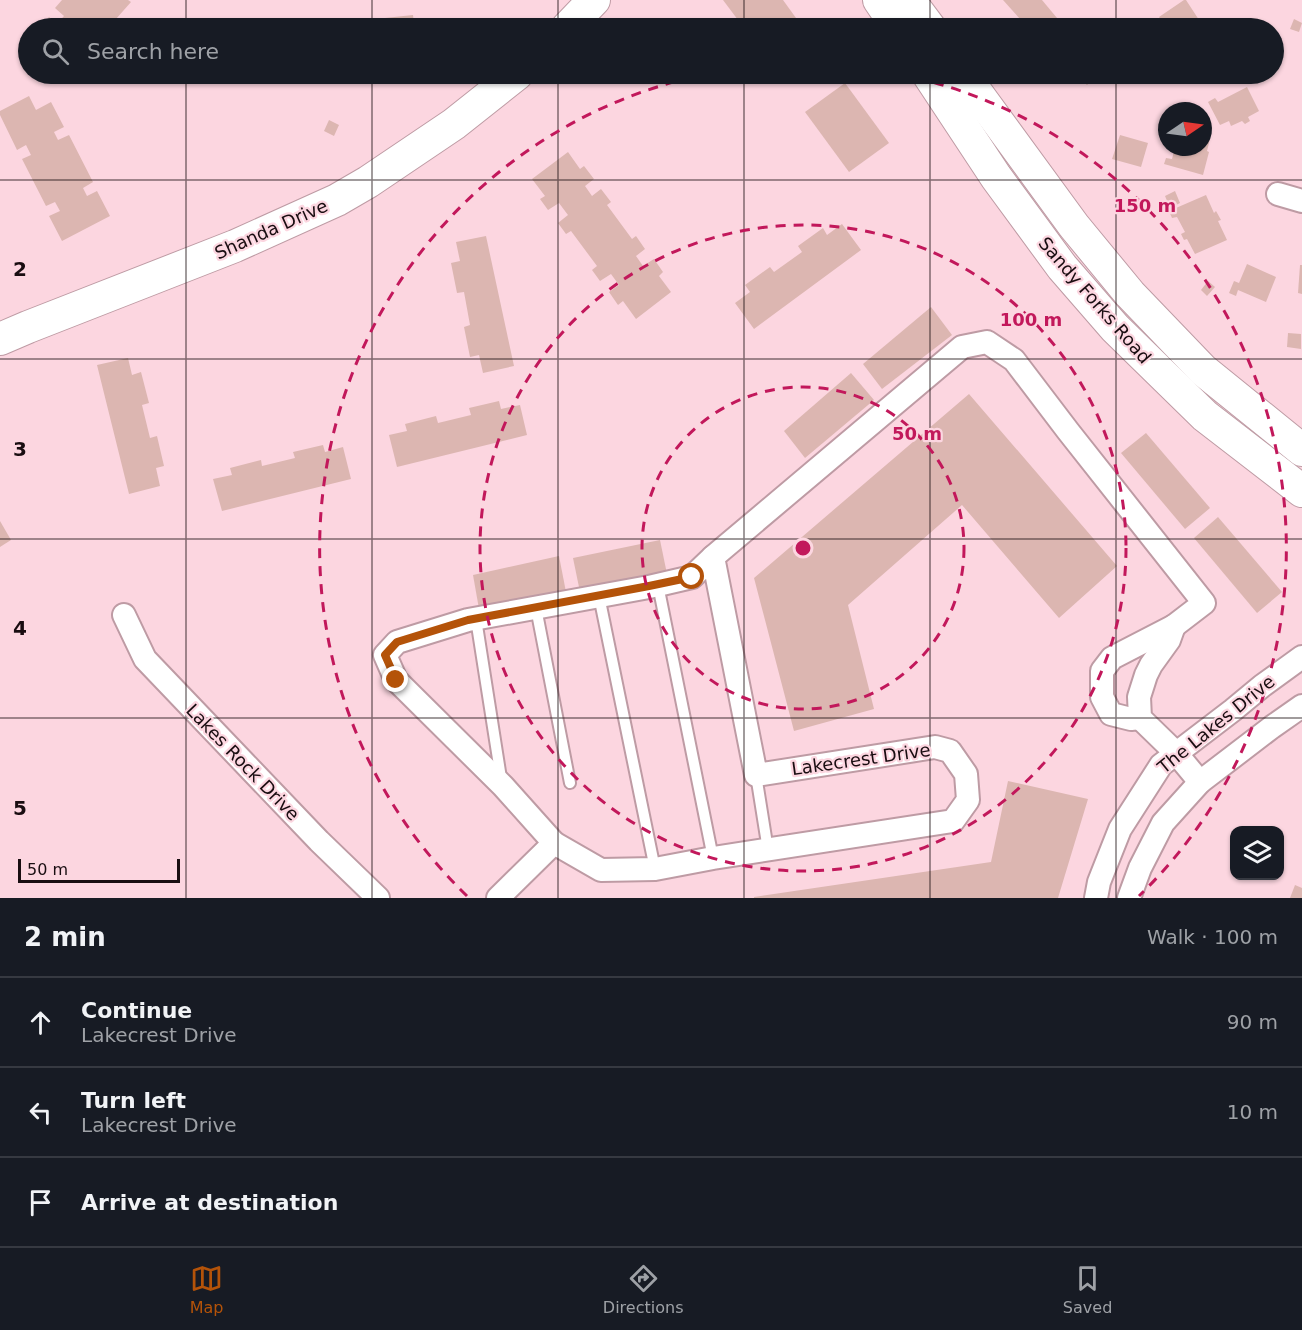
<!DOCTYPE html>
<html lang="en">
<head>
<meta charset="utf-8">
<style>
	body { margin:0; font-family:"DejaVu Sans",sans-serif; background:#242831; color:#f1f3f6 }
	.controls { position:absolute; right:18px; bottom:18px; display:grid; overflow:hidden; border-radius:12px; box-shadow:0 2px 4px #0004 }
	.controls button { width:54px; height:54px; display:grid; place-items:center; padding:0; border:0; border-bottom:2px solid #363941; background:#171b24; color:#f1f3f6; font:30px sans-serif }
	.compass { position:absolute; left:1158px; top:102px; width:54px; height:54px; border-radius:50%; background:#171b24; box-shadow:0 2px 4px #0004; rotate:77deg }
	.scale { position:absolute; left:18px; bottom:15px; width:162px; box-sizing:border-box; padding-left:6px; border:3px solid #190d11; border-top:0; font-size:16px; line-height:21px; white-space:nowrap; color:#190d11; -webkit-text-stroke:4px #fcd6e0; paint-order:stroke }
	.stop { position:absolute; width:18px; height:18px; margin:-14px; border:4px solid #b45309; border-radius:50%; background:#fff }
	.stop.end { background:#b45309; border-color:#fff; box-shadow:0 2px 6px #0008 }
	.list { margin:0; padding:0; list-style:none }
	h2 { display:flex; justify-content:space-between; align-items:center; height:78px; margin:0; padding:0 24px; font-size:26px }
	h2 small { font-size:20px; font-weight:400; color:#9ea1a6 }
	.list li { display:grid; grid-template-columns:39px 1fr auto; gap:18px; align-items:center; box-sizing:border-box; height:90px; padding:0 24px; border-top:2px solid #363941 }
	.list b { display:block; font-size:22px; white-space:nowrap }
	.list p { margin:0; font-size:20px; white-space:nowrap; color:#9ea1a6 }
	.list em { font-size:20px; font-style:normal; color:#9ea1a6 }
	.icon { flex:none; width:33px; height:33px; fill:none; stroke:currentColor; stroke-width:2; stroke-linecap:round; stroke-linejoin:round }
	.map { position:relative; flex:none; width:1302px; height:898px; overflow:hidden }
	.search { position:absolute; background:#171b24; box-shadow:0 2px 4px #0004; left:18px; right:18px; top:18px; height:66px; display:flex; align-items:center; gap:15px; box-sizing:border-box; padding:0 21px; border-radius:33px; color:#9ea1a6; font-size:22px }
	.sheet { height:348px; background:#171b24 }
	nav { display:flex; justify-content:space-around; align-items:center; box-sizing:border-box; height:84px; border-top:2px solid #363941; background:#171b24; font-size:16px; color:#9ea1a6 }
	nav a { display:grid; justify-items:center; gap:3px }
	nav .on { color:#b45309 }
	.map>svg:first-child { display:block }
	.building { fill:#dcb6b1 }
	.lines { fill:none; stroke-linecap:round; stroke-linejoin:round }
	.lane-casing { stroke:#be9ba4; stroke-width:14 }
	.street-casing { stroke:#be9ba4; stroke-width:26 }
	.secondary-casing { stroke:#be9ba4; stroke-width:34 }
	.lane { stroke:#fff; stroke-width:10 }
	.street { stroke:#fff; stroke-width:22 }
	.secondary { stroke:#fff; stroke-width:32 }
	.route { stroke:#b45309; stroke-width:8 }
	.grid { fill:none; stroke:#190d11; stroke-width:1.5; stroke-opacity:0.55 }
	.ring { fill:none; stroke:#c2185b; stroke-width:3; stroke-dasharray:10 8 }
	.labels { text-anchor:middle; dominant-baseline:central; stroke-width:4.5; stroke-linejoin:round; paint-order:stroke }
	.street-label { font-size:18px; fill:#190d11; stroke:#fcd6e0 }
	.grid-label { font-size:20px; text-anchor:middle; font-weight:bold; fill:#190d11; stroke:#fcd6e0; stroke-width:4.5; stroke-linejoin:round; paint-order:stroke }
	.centre { fill:#c2185b; stroke:#fcd6e0; stroke-width:3 }
	.ring-label { font-size:18px; text-anchor:middle; font-weight:bold; fill:#c2185b; stroke:#fcd6e0; stroke-width:4.5; stroke-linejoin:round; paint-order:stroke }
</style>
</head>
<body>
<div class="map">
<svg width="1302" height="898" viewBox="0 0 1302 898">
	<rect width="100%" height="100%" fill="#fcd6e0"/>
	<g class="building">
		<path d="M62,0H128L131,2L108,28H40L49,17L57,24L64,16L55,8Z"/>
		<path d="M723,0H783L796,18L781,28H744Z"/>
		<path d="M1003,0H1042L1057,18L1046,28H1028Z"/>
		<path d="M1184,0H1186L1201,23L1192,28H1148L1161,20L1159,17Z"/>
		<path d="M413,15L414,24L409,25V28H358L357,21Z"/>
		<path d="M1294,19L1302,23L1299,32L1290,29Z"/>
		<path d="M374,74H423V76L382,81L381,76H375Z"/>
		<path d="M1075,74H1098L1087,85Z"/>
		<path d="M845,83L889,143L849,172L805,112Z"/>
		<path d="M1247,87L1259,111L1248,117L1250,121L1245,124L1242,121L1231,126L1229,121L1220,125L1208,102L1215,98L1218,102Z"/>
		<path d="M29,96L36,110L51,102L64,127L54,132L58,140L69,135L93,182L83,188L87,196L97,191L110,216L62,241L49,216L60,211L55,202L46,206L22,159L31,155L26,145L17,150L0,115V111Z"/>
		<path d="M329,120L339,125L334,136L324,131Z"/>
		<path d="M1120,135L1148,143L1141,167L1112,159Z"/>
		<path d="M1203,137L1210,139L1207,151L1209,152L1203,175L1164,164L1166,158L1172,159L1175,147H1203Z"/>
		<path d="M568,152L580,169L584,166L594,179L585,186L592,196L601,189L611,202L607,205L632,239L636,236L645,249L636,256L643,266L654,259L663,272L659,276L671,292L636,319L623,301L618,305L609,292L619,285L611,274L600,281L592,270L597,266L571,231L566,234L558,223L568,215L559,203L548,210L540,199L545,196L532,179Z"/>
		<path d="M1175,191L1180,203L1170,208L1165,196Z"/>
		<path d="M1206,195L1214,213L1216,211L1221,220L1218,221L1227,240L1195,254L1187,239L1184,240L1181,234L1185,232L1177,217L1172,218L1169,211Z"/>
		<path d="M842,224L861,250L754,329L735,303L750,292L745,285L770,267L774,272L802,252L798,246L823,228L827,235Z"/>
		<path d="M486,236L514,366L483,373L479,355L470,357L464,327L470,325L464,292L457,293L451,263L460,261L456,242Z"/>
		<path d="M1247,264L1276,277L1266,302L1238,290L1236,296L1229,293L1234,281L1239,283Z"/>
		<path d="M1300,265H1302V294L1298,293Z"/>
		<path d="M1208,281L1215,287L1207,296L1201,290Z"/>
		<path d="M931,307L952,335L882,389L863,364Z"/>
		<path d="M1288,333L1301,334V349L1287,347Z"/>
		<path d="M128,358L132,375L141,372L149,403L142,405L150,438L157,436L164,466L156,468L160,486L129,494L97,365Z"/>
		<path d="M851,373L874,400L805,458L784,431Z"/>
		<path d="M969,394L1117,566L1059,618L962,505L848,605L874,709L794,731L754,578Z"/>
		<path d="M499,401L501,409L520,405L527,435L397,467L389,435L407,431L405,424L436,416L438,423L471,415L469,408Z"/>
		<path d="M1146,433L1210,508L1185,529L1121,453Z"/>
		<path d="M323,445L325,452L343,447L351,479L222,511L213,479L232,475L230,468L261,460L262,466L295,458L293,452Z"/>
		<path d="M1218,517L1282,592L1257,613L1194,538Z"/>
		<path d="M0,521L11,540L0,547Z"/>
		<path d="M660,540L667,574L580,592L573,558Z"/>
		<path d="M559,556L566,592L479,609L473,575Z"/>
		<path d="M1008,781L1088,799L1058,898H754V897L991,862Z"/>
		<path d="M1295,885L1302,888V898H1290Z"/>
	</g>
	<g class="lines">
		<g class="lane-casing">
			<g id="lane">
				<path d="M658,585L713,858"/>
				<path d="M599,596L655,869"/>
				<path d="M536,608L570,783"/>
				<path d="M476,619L501,778"/>
				<path d="M756,775L768,850"/>
			</g>
		</g>
		<g class="street-casing">
			<g id="street">
				<path d="M1278,194L1302,201"/>
				<path d="M124,615L145,659L319,841L378,898"/>
				<path d="M1174,626L1169,640L1151,665L1146,675L1139,697L1140,718L1176,753L1200,782"/>
				<path d="M554,843L503,786L396,680L385,655L397,642L468,620L649,587L692,577L713,557"/>
				<path d="M498,898L554,843L601,870L655,869L713,858L953,821L968,800L966,774L950,751L935,747L756,775L713,557L962,347L987,342L1014,360L1068,431L1204,603L1174,626L1112,658L1102,671V697L1111,714L1131,719L1140,718"/>
				<path d="M1096,898L1099,882L1120,829L1161,765L1233,710L1262,686L1302,657"/>
				<path d="M1129,898L1140,868L1163,823L1200,782L1272,727L1302,706"/>
			</g>
		</g>
		<g class="secondary-casing">
			<g id="secondary">
				<path d="M879,0L898,28"/>
				<path d="M909,0L930,28"/>
				<path d="M567,28L594,0"/>
				<path d="M928,74L996,177L1062,267L1115,328L1205,416L1302,491"/>
				<path d="M963,74L1074,226L1130,294L1203,370L1302,450"/>
				<path d="M0,339L28,327L235,246L337,200L368,182L454,124L517,74"/>
			</g>
		</g>
		<use href="#lane" class="lane"/>
		<use href="#street" class="street"/>
		<use href="#secondary" class="secondary"/>
	</g>
	<g class="lines">
		<path class="route" d="M396,680L385,655L397,642L468,620L649,586L692,577"/>
	</g>
	<path class="grid" d="M186,0V28M372,0V28M558,0V28M744,0V28M930,0V28M1116,0V28M186,74V898M372,74V898M558,74V898M744,74V898M930,74V898M1116,74V898M0,180H1302M0,359H1302M0,539H1302M0,718H1302"/>
	<g class="ring">
		<circle cx="803" cy="548" r="161"/>
		<circle cx="803" cy="548" r="323"/>
		<path d="M467 896A484 484 0 0 1 707 74M899 74A484 484 0 0 1 1139 896"/>
	</g>
	<g class="labels">
		<g class="street-label">
			<text transform="translate(271 229) rotate(-24)">Shanda Drive</text>
			<text transform="translate(1095 300) rotate(49)">Sandy Forks Road</text>
			<text transform="translate(1216 724) rotate(-39)">The Lakes Drive</text>
			<text transform="translate(861 759) rotate(-8)">Lakecrest Drive</text>
			<text transform="translate(243 762) rotate(46)">Lakes Rock Drive</text>
		</g>
	</g>
	<g class="grid-label">
		<text x="20" y="276">2</text>
		<text x="20" y="456">3</text>
		<text x="20" y="635">4</text>
		<text x="20" y="815">5</text>
	</g>
	<circle cx="803" cy="548" r="9" class="centre"/>
	<g class="ring-label">
		<text x="1145" y="212">150 m</text>
		<text x="1031" y="326">100 m</text>
		<text x="917" y="440">50 m</text>
	</g>
</svg>
<div class="controls">
<button><svg class="icon" aria-label="layers" viewBox="0 0 24 24"><path d="M12 4l9 5-9 5-9-5zM3 14l9 5 9-5"/></svg></button>
</div>
<svg class="compass" viewBox="-18 -18 36 36"><path d="M0-13l5 13h-10z" fill="#e53935"/><path d="M0 13l5-13h-10z" fill="#9ea1a6"/></svg>
<div class="scale">50 m</div>
<div class="stop" style="left:692px;top:577px"></div>
<div class="stop end" style="left:396px;top:680px"></div>
<div class="search"><svg class="icon" aria-label="search" viewBox="0 0 24 24"><circle cx="10" cy="10" r="6"/><path d="M15 15l6 6"/></svg>Search here</div>
</div>
<section class="sheet">
<h2>2 min<small>Walk · 100 m</small></h2>
<ul class="list">
<li><svg class="icon" aria-label="ahead" viewBox="0 0 24 24"><path d="M12 20V5M6 11l6-6 6 6"/></svg><div><b>Continue</b><p>Lakecrest Drive</p></div><em>90 m</em></li>
<li><svg class="icon" aria-label="left" viewBox="0 0 24 24"><path d="M17 20v-9H6M10 6l-5 5 5 5"/></svg><div><b>Turn left</b><p>Lakecrest Drive</p></div><em>10 m</em></li>
<li><svg class="icon" aria-label="arrive" viewBox="0 0 24 24"><path d="M6 21V4h12l-3 4 3 4H6"/></svg><div><b>Arrive at destination</b></div></li>
</ul>
</section>
<nav>
<a class="on"><svg class="icon" aria-label="map" viewBox="0 0 24 24"><path d="M3 6l6-2 6 2 6-2v14l-6 2-6-2-6 2zM9 4v14M15 6v14"/></svg>Map</a>
<a><svg class="icon" aria-label="directions" viewBox="0 0 24 24"><path d="M12 3l9 9-9 9-9-9zM9 14v-3h6M13 9l2 2-2 2"/></svg>Directions</a>
<a><svg class="icon" aria-label="saved" viewBox="0 0 24 24"><path d="M7 4h10v16l-5-4-5 4z"/></svg>Saved</a>
</nav>
</body>
</html>
